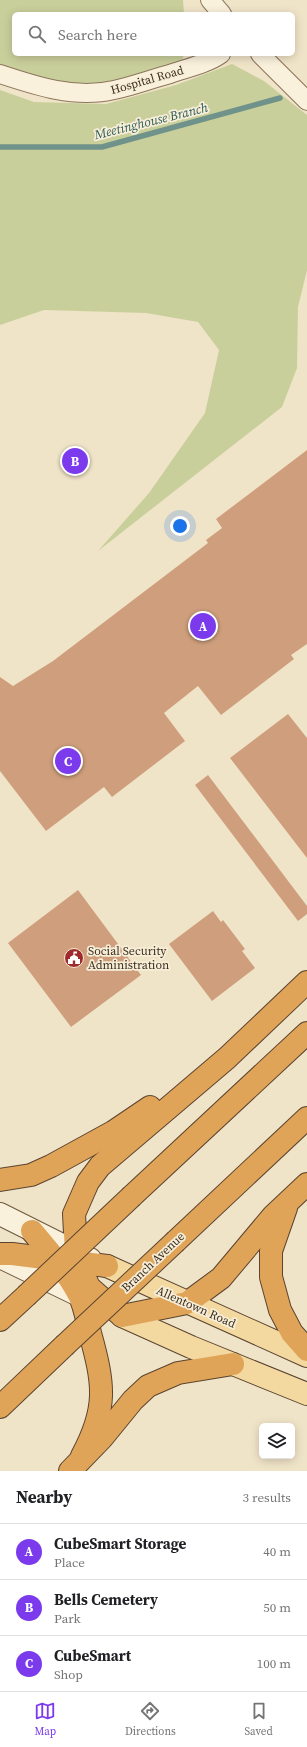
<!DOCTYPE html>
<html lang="en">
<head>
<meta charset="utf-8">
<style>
	body { margin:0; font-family:"Source Serif 4",serif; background:#f2f2f2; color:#202124 }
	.controls { position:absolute; right:12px; bottom:12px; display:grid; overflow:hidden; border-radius:6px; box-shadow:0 2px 10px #0003 }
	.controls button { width:36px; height:36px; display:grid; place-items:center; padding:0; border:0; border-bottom:1px solid #e0e0e0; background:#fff; color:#202124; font:20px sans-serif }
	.you { position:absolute; left:180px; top:526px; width:14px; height:14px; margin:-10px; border:3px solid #fff; border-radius:50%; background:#1a73e8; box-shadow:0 0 0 6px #1a73e833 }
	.badge { display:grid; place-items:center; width:26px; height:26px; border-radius:50%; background:#7c3aed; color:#fff; font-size:13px; font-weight:700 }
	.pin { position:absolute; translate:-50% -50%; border:2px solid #fff; box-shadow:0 1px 4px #0006 }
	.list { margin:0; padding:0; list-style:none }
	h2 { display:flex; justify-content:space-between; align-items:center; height:52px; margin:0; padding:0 16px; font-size:17px }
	h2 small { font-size:13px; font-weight:400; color:#757577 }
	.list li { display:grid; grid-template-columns:26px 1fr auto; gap:12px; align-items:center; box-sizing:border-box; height:56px; padding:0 16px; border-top:1px solid #e0e0e0 }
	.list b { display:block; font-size:15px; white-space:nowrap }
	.list p { margin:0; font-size:13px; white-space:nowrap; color:#757577 }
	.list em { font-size:13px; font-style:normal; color:#757577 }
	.icon { flex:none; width:22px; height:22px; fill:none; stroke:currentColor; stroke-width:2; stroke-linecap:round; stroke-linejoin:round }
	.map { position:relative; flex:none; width:307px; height:1471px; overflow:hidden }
	.search { position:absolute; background:#fff; box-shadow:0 2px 10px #0003; left:12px; right:12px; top:12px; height:44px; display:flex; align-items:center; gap:10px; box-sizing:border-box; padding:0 14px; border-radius:6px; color:#757577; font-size:15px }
	.sheet { height:220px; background:#fff }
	nav { display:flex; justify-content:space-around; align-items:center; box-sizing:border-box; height:56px; border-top:1px solid #e0e0e0; background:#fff; font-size:11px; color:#757577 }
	nav a { display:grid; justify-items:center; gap:2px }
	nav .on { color:#7c3aed }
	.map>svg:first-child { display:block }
	.green { fill:#c9cf9b }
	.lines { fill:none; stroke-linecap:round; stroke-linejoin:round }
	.stream { stroke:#6f938a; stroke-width:5.5 }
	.building { fill:#cf9f7d }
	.minor-casing { stroke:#8d765c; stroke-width:20 }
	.secondary-casing { stroke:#6f573f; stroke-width:24 }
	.primary-casing { stroke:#5b4430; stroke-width:24 }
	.motorway-casing { stroke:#5b4430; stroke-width:24 }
	.minor { stroke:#faf1dc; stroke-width:18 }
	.secondary { stroke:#faf1dc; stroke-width:22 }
	.primary { stroke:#f3d9a0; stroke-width:22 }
	.motorway { stroke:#e0a458; stroke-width:22 }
	.motorway-bridge-casing { stroke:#5b4430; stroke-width:24; stroke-linecap:butt }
	.motorway-bridge { stroke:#e0a458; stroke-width:22 }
	.labels { text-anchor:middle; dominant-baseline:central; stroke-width:3.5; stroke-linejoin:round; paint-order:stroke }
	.street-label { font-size:12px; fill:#3d2e20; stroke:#f7eed8 }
	.poi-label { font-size:12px; fill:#3d2e20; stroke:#f7eed8; text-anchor:start }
	.water-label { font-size:13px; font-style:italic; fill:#2f5d5a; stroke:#f7eed8 }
</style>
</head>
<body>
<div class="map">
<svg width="307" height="1471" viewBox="0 0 307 1471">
	<rect width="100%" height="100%" fill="#f0e4c8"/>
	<g class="green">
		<path d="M0,0H183L184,14H14V54H184L182,62C154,69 112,85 84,85C55,84 27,75 0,67Z"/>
		<path d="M232,64L264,81L307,115V270L298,307L297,368L282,407L98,551L149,493L205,413L219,350L198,322L146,313L44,310L0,325V90L34,102L106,104L176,85Z"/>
	</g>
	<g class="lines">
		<path class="stream" d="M0,147H102L280,98"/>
	</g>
	<g class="building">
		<path d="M307,450V644L291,655L294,659L221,715L198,686L164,713L185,741L112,797L104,787L46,831L0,771V677L13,686L53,661L208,543L206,540L222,528L216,519Z"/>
		<path d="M288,714L307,738V858L230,758Z"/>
		<path d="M208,775L307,906V914L298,921L195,785Z"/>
		<path d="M78,890L141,975L71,1027L8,943Z"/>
		<path d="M213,911L221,922L223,920L245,949L242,951L255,968L212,1001L169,944Z"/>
	</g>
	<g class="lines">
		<g class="minor-casing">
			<g id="minor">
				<path d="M210,0L222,14"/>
				<path d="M260,54L307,101"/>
				<path d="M0,74C36,86 75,99 114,90C133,86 151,79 170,74C187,68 207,64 221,54"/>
			</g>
		</g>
		<g class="secondary-casing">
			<g id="secondary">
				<path d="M0,1214L90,1259"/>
				<path d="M0,1257L89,1300"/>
			</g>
		</g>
		<g class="primary-casing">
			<g id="primary">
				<path d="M107,1266L307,1356"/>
				<path d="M122,1316L191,1347L307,1394"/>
			</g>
		</g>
		<g class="motorway-casing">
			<g id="motorway">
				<path d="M307,982L227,1058L100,1166L88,1182L74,1214L76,1252L78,1262L89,1287L122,1316L187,1303L221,1278L273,1216L307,1184"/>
				<path d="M0,1180L31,1175L51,1166L113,1132L150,1107"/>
				<path d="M132,1196L307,1033"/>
				<path d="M286,1208L271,1251V1277L280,1310L292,1333L307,1350"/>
				<path d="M32,1231C49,1251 67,1272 79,1295C85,1306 87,1321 90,1333C104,1384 108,1408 82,1456"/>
				<path d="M176,1241L307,1118"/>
				<path d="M0,1254H12L107,1266"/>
				<path d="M0,1320L26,1296"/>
				<path d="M0,1407L64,1346"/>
				<path d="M70,1471L102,1438L133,1400L148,1386L178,1373L233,1364"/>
			</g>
		</g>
		<use href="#minor" class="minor"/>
		<use href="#secondary" class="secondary"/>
		<use href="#primary" class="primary"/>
		<use href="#motorway" class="motorway"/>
		<g class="motorway-bridge-casing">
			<g id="motorway-bridge">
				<path d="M26,1296L132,1196"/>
				<path d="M64,1346L176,1241"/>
			</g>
		</g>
		<use href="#motorway-bridge" class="motorway-bridge"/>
	</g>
	<defs>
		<g id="civic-disc" transform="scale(1)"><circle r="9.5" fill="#9e2a2b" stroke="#f7eed8"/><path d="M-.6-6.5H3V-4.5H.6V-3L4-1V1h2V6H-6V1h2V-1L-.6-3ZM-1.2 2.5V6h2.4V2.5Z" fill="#fff"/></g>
	</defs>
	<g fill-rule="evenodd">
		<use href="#civic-disc" x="74" y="958"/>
	</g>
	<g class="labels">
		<g class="street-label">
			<text transform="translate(147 80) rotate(-16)">Hospital Road</text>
			<text transform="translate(153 1262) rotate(-43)">Branch Avenue</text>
			<text transform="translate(196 1307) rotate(24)">Allentown Road</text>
		</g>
		<g class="poi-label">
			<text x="88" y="951">Social Security<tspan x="88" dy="14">Administration</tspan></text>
		</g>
		<g class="water-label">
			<text transform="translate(151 121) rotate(-14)">Meetinghouse Branch</text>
		</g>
	</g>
</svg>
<div class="controls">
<button><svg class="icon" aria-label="layers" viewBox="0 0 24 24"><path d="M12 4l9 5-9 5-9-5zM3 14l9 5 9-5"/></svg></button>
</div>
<div class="you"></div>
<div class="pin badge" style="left:203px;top:626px">A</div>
<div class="pin badge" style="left:75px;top:461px">B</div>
<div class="pin badge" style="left:68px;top:761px">C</div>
<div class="search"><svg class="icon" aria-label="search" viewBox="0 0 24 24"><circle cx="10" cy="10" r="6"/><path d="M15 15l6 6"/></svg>Search here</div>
</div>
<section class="sheet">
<h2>Nearby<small>3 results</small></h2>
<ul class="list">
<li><span class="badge">A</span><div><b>CubeSmart Storage</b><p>Place</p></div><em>40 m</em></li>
<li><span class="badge">B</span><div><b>Bells Cemetery</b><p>Park</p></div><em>50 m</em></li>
<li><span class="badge">C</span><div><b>CubeSmart</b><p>Shop</p></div><em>100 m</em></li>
</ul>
</section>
<nav>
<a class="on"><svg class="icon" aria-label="map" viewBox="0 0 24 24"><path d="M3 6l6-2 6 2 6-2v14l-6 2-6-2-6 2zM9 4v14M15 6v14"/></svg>Map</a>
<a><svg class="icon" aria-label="directions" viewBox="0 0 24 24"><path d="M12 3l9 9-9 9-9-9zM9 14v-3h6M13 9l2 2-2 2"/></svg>Directions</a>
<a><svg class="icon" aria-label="saved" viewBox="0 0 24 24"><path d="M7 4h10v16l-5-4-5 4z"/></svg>Saved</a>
</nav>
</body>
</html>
